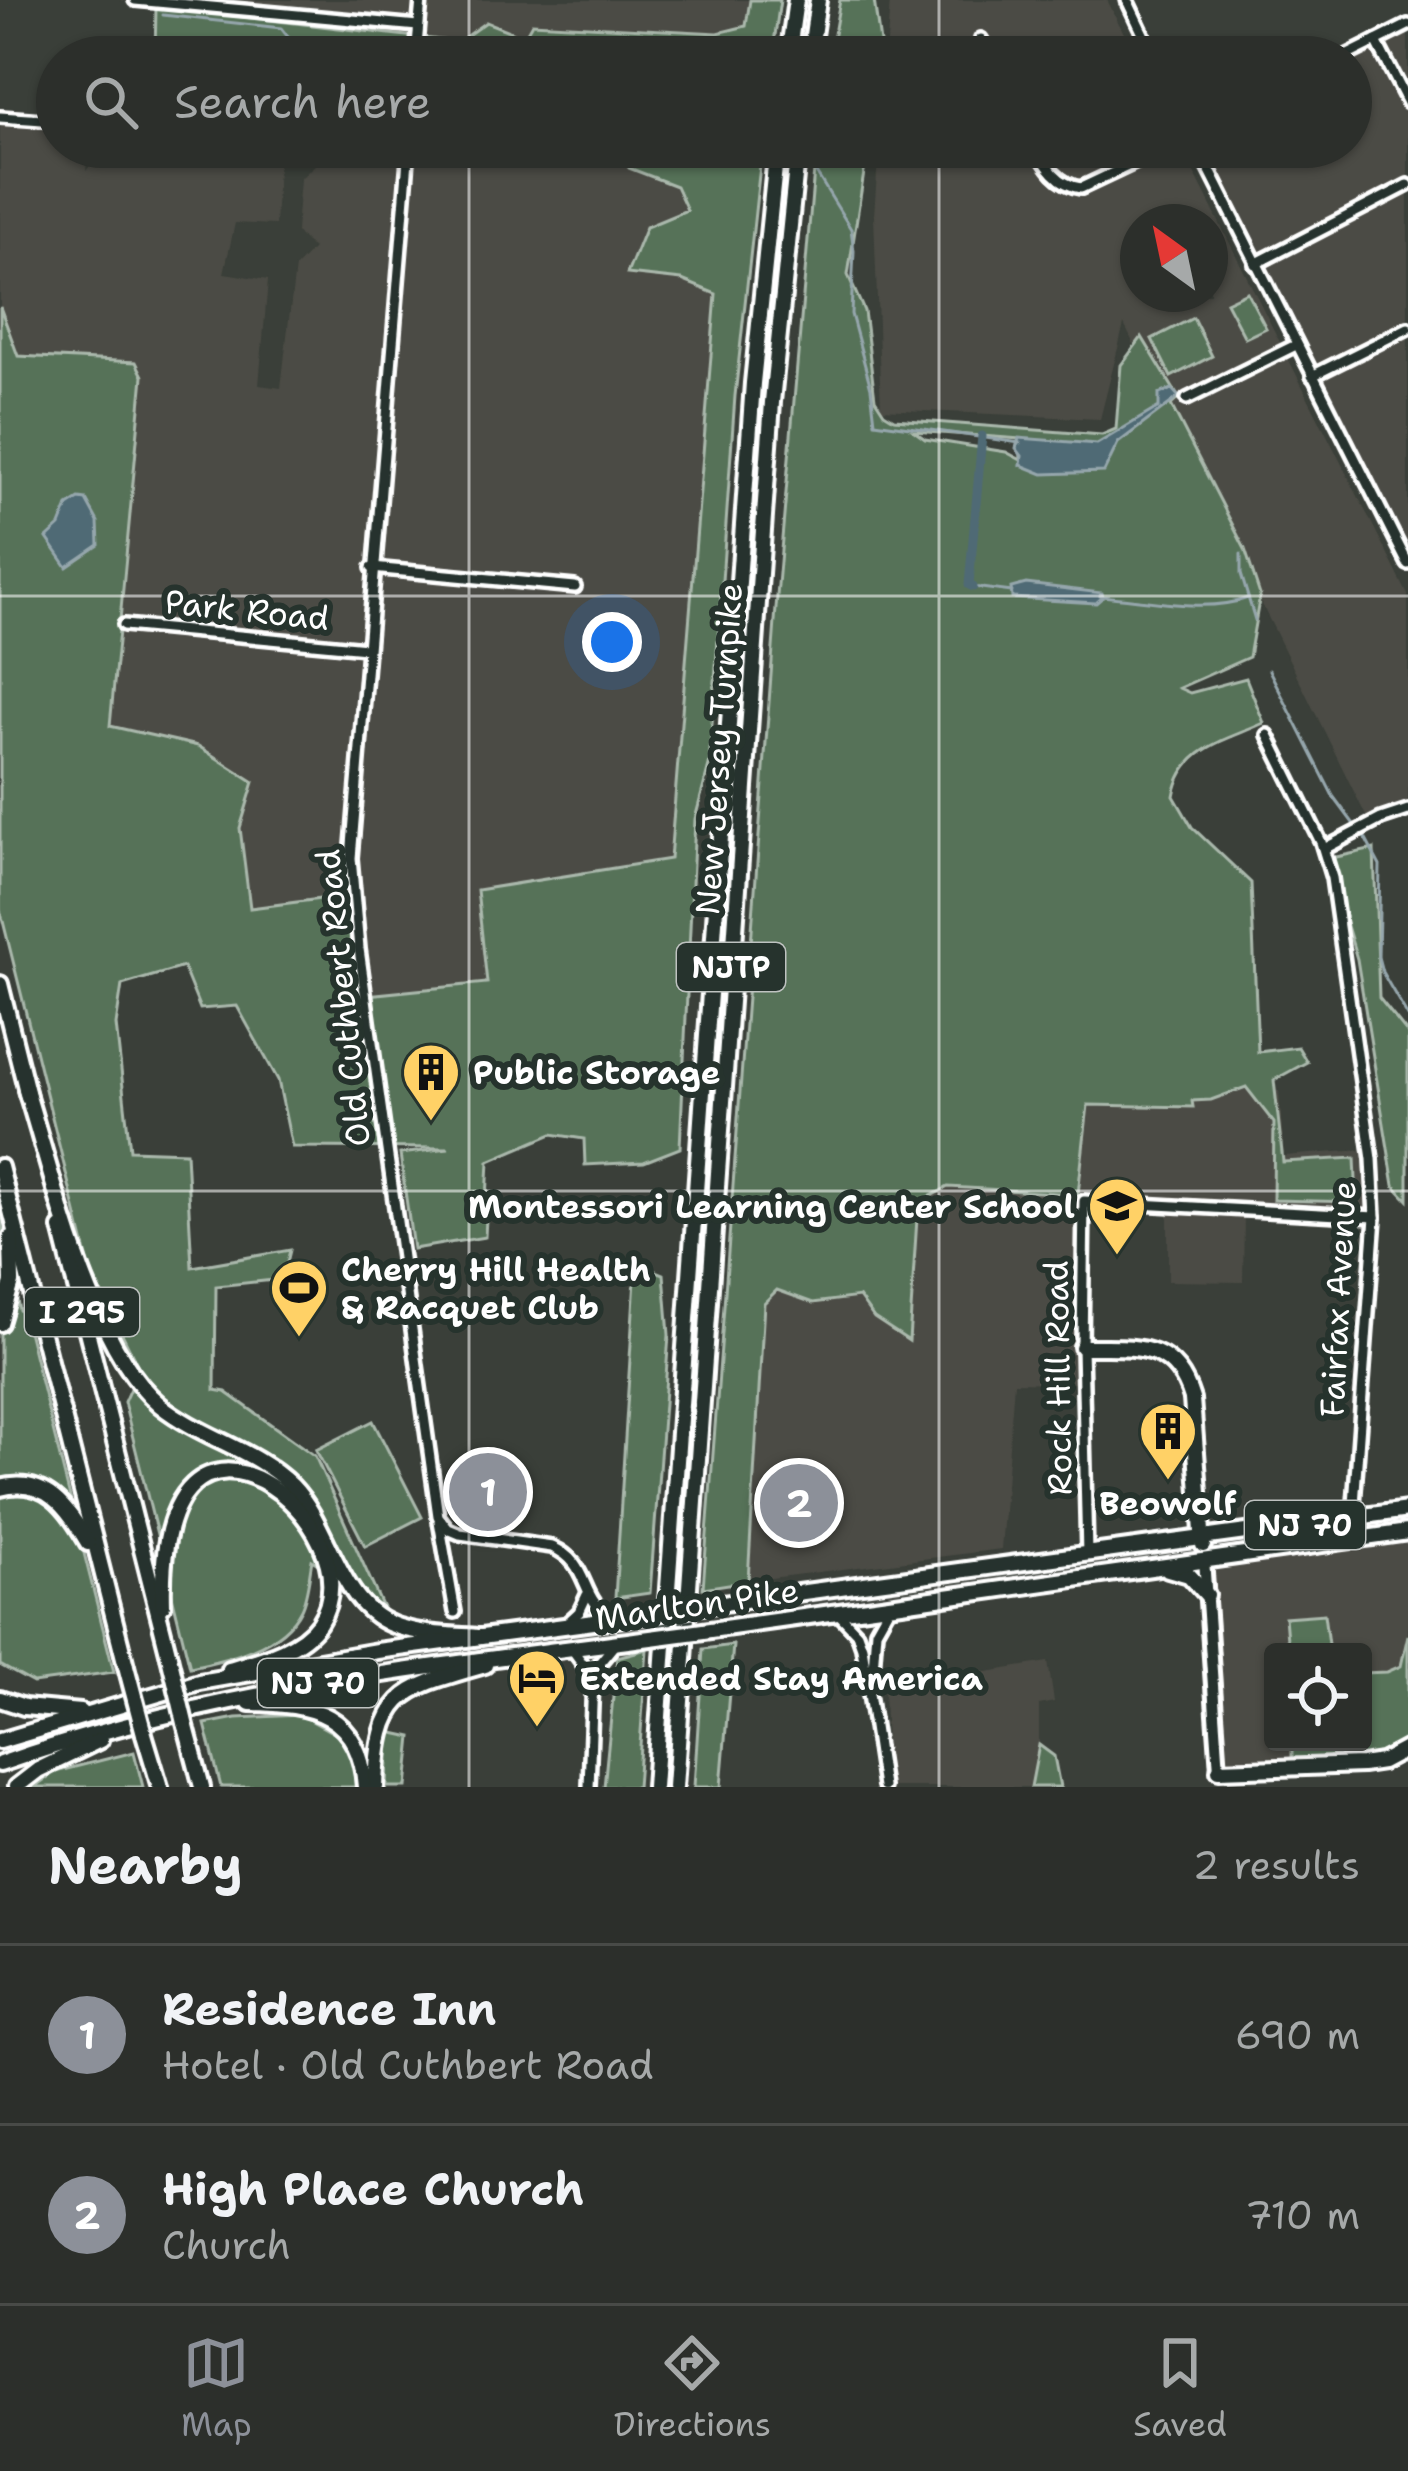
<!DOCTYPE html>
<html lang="en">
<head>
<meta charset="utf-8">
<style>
	body { margin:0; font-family:"Shantell Sans",sans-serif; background:#343733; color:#f1f3f6 }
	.controls { position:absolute; right:36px; bottom:36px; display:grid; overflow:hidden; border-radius:12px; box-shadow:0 3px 9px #0004 }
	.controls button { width:108px; height:108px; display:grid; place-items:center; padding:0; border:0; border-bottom:3px solid #484a47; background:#2c2f2b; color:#f1f3f6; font:60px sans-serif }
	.compass { position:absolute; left:1120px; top:204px; width:108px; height:108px; border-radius:50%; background:#2c2f2b; box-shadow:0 3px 9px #0004; rotate:327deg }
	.you { position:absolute; left:612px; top:642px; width:42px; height:42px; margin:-30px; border:9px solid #fff; border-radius:50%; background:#1a73e8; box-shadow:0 0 0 18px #1a73e833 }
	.badge { display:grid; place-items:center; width:78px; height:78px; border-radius:50%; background:#8c9099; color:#fff; font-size:39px; font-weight:700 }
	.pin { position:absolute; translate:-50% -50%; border:6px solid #fff; box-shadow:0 3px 12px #0006 }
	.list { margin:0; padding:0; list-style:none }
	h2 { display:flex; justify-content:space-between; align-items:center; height:156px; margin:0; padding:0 48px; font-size:51px }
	h2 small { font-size:39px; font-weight:400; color:#a6a9a9 }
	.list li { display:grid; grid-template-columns:78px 1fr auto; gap:36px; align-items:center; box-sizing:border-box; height:180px; padding:0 48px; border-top:3px solid #484a47 }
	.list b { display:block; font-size:45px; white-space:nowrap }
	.list p { margin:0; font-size:39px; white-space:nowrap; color:#a6a9a9 }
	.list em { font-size:39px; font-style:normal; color:#a6a9a9 }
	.icon { flex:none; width:66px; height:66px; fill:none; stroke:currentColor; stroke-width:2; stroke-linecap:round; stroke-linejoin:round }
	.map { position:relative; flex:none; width:1408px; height:1787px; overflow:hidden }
	.search { position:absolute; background:#2c2f2b; box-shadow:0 3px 9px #0004; left:36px; right:36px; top:36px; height:132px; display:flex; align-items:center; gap:30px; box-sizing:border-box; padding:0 42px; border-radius:66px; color:#a6a9a9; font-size:45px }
	.sheet { height:516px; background:#2c2f2b }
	nav { display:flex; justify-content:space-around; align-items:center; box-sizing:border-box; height:168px; border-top:3px solid #484a47; background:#2c2f2b; font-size:33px; color:#a6a9a9 }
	nav a { display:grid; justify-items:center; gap:6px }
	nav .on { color:#8c9099 }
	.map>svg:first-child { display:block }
	.built { fill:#4c4c45; fill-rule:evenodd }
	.green { fill:#567259; stroke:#aab8ac; stroke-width:3; fill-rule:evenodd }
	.water { fill:#4f6b74; stroke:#95a6ac; stroke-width:3 }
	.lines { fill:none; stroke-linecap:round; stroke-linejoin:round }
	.stream { stroke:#95a6ac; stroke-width:3 }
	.canal { stroke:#4f6b74; stroke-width:9 }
	.minor-casing { stroke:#fff; stroke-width:18 }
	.major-casing { stroke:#fff; stroke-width:20 }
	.highway-casing { stroke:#fff; stroke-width:22 }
	.minor { stroke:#26332d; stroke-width:9 }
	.major { stroke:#26332d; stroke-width:10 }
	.highway { stroke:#26332d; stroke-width:14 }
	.highway-bridge-casing { stroke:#fff; stroke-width:22; stroke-linecap:butt }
	.highway-bridge { stroke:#26332d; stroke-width:14 }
	.grid { fill:none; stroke:#fff; stroke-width:3; stroke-opacity:0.55 }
	.labels { text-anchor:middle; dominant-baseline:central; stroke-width:12; stroke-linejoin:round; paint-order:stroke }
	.shield { fill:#26332d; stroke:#bec2c0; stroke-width:3 }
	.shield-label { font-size:30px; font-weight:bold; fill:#fff }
	.street-label { font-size:33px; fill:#fff; stroke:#26332d }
	.poi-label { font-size:33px; font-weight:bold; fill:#fff; stroke:#26332d; text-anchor:start }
</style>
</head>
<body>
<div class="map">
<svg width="1408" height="1787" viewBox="0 0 1408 1787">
	<rect width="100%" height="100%" fill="#3a3f39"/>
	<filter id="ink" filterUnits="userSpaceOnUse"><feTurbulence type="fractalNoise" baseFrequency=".00833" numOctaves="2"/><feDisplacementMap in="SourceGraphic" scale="24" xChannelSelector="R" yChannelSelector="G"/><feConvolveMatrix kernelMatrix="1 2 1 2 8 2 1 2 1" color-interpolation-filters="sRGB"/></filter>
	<g filter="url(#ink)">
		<g class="built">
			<path d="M120,0H750L746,26L718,33L533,23L525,37L458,42L167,10Z"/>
			<path d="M890,0H1107L1136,57H886Z"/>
			<path d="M1408,24V562L1198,147H1351V57Z"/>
			<path d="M0,114L57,118V147H88L86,171L105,147H279L275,225L235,223L224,273L268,280L259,385L281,388L295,268L313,249L296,232L300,179L318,162V147H619L629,168L676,186L687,211L629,274L682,280L716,293L670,859L477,890L488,983L366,995L250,909L240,828L198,746L110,726L143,376L136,362L17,356L0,307Z"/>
			<path d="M879,147H1181L1408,595V803L1370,824L1124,324L1100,419L881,409L874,215ZM1138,222H1210V294H1138Z"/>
			<path d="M1247,1087L1279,1091L1284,1156L1377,1149L1379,1212H1244L1243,1282L1168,1281V1206L1079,1194L1075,1383L1014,1382L1001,1549L748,1581L764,1303L777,1290L813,1303L859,1297L874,1318L917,1203L948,1187L1078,1194L1088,1105L1192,1107V1101L1211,1100Z"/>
			<path d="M1408,1532V1748L1382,1762L1219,1770L1204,1559ZM1273,1652H1363V1742H1273Z"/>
			<path d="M1048,1662L1054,1702L1039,1705V1745L1031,1787H887L884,1689Z"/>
		</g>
		<g class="green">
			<path d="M750,0H780L772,57H155L156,7L458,42L486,22L524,37L532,23L718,33L746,26Z"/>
			<path d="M840,0H874L882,57H830Z"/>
			<path d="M619,147H762L735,396L709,766L695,819L680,1148L644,1162L585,1165L584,1139L552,1134L489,1161L485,1237L413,1249L400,1154L449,1148L292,1147L278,1080L237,1006L200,1009L183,967L122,985L116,1025L130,1150L186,1152L192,1267L290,1250L283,1279L216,1286L215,1390L226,1392L315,1456L383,1608L312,1560C309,1575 308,1595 301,1609C283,1646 227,1660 190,1667L124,1402L139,1368L90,1269L0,909V307L18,356L136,362L143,376L110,726L198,746L254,782L240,828L250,908L352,895L366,995L487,983L477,890L670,859L716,294L682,280L627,274L646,227L687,210L676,186L629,168Z"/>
			<path d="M816,147H868L848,275L864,311L875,399L884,413L894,419L1102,435L1116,429L1121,365L1142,337L1179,398L1171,405L1245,549L1260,595L1249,657L1179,688L1190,693L1246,678L1264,723C1225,741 1182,748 1174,796L1192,827L1251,883L1258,1052L1298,1047L1307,1062L1274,1080L1283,1162L1355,1158L1357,1202L1273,1200L1274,1123L1246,1087L1211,1100L1192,1101L1193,1107L1088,1105L1078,1194L948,1187L918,1203L909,1341L874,1318L859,1297L813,1303L777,1290L764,1303L748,1581L703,1588L776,608ZM914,431L1020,439L1021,460L1006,452L925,439Z"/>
			<path d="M1247,292L1266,328L1245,338L1226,302Z"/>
			<path d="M1193,318L1212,356L1171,377L1152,339Z"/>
			<path d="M1374,849L1379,998L1408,1034V1200L1394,1185L1357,959L1327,859Z"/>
			<path d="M0,1216L19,1310L24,1315L114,1672L33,1683L0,1665Z"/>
			<path d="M636,1263L664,1274L669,1335L650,1593L615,1598Z"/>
			<path d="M373,1421L422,1517L365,1546L316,1450Z"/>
			<path d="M1324,1614L1329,1652H1288L1285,1617Z"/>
			<path d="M1408,1635V1739C1373,1763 1333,1758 1292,1759V1742H1363V1673L1387,1672L1401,1666Z"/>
			<path d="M733,1645L721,1787H694L703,1649Z"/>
			<path d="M647,1649L637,1787H604L617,1657Z"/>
			<path d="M301,1715L339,1736L385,1787H221L205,1724L236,1718Z"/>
			<path d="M389,1732L412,1737L407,1787H387Z"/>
			<path d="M1039,1745L1054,1756L1060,1787H1031Z"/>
			<path d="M134,1752L143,1787H34L55,1772Z"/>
		</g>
		<g class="water">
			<path d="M1172,389L1179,397L1118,443L1104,472L1043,474L1021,465L1022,456L1016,448L1019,438L1097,444L1159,407V394Z"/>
			<path d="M79,499L86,500L98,522L99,545L67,567L47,538L60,526L68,506Z"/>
			<path d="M1026,584L1102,593L1103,597L1096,603L1012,598L1011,588Z"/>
		</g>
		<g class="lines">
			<g class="stream">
				<path d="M163,15L281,28L302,55L312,57"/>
				<path d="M426,56L529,39L574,49L643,47L658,57"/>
				<path d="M807,158L851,229L854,251L851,314L871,388L875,422L1020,443"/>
				<path d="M1241,554V574L1255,620"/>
				<path d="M973,587L1012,592"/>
				<path d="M1100,596C1146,599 1205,614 1248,598"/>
				<path d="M1269,670L1333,796L1356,827"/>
				<path d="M1363,834L1380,866L1378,957L1382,972L1408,1017"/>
			</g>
			<path class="canal" d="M973,587L969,585L982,436"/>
			<g class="minor-casing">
				<g id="minor">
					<path d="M135,0L418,26"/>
					<path d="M1127,0L1154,57"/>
					<path d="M981,39L990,57"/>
					<path d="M1376,41L1408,103"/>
					<path d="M416,57L421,0"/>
					<path d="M1344,57L1408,25"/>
					<path d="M0,117L57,121"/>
					<path d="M409,147L351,858L359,949L438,1516L448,1529L460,1534L552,1547C592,1564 578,1600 612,1617"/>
					<path d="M1036,147C1046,166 1058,185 1081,188L1168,147"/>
					<path d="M1198,147L1408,564"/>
					<path d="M1255,264L1408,185"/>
					<path d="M1312,376L1408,328"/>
					<path d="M1187,399L1296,345"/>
					<path d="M372,568L575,587"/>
					<path d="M124,625L366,648"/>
					<path d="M1268,735L1321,842L1332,878L1372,1159L1375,1217L1353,1518"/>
					<path d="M1324,849L1381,819L1408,810"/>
					<path d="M439,1521L455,1612"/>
					<path d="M1087,1554L1082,1347L1084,1201L1375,1217"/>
					<path d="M837,1612L857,1633L862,1647L883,1787"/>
					<path d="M566,1624L579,1612L587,1595"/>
					<path d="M572,1649L593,1678"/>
					<path d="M872,1682L876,1630L889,1607"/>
					<path d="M589,1787L593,1678L597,1666L615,1644"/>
				</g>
			</g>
			<g class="major-casing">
				<path id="major" d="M1204,1559L1219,1770"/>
			</g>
			<g class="highway-casing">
				<g id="highway">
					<path d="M788,57L796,0"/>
					<path d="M810,57L818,0"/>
					<path d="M0,984L28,1096"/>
					<path d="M26,1090C54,1178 90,1347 160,1405C201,1438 255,1449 292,1486C332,1527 338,1609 399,1627C424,1635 454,1635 480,1637"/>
					<path d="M0,1167L126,1666"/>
					<path d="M61,1228L169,1656"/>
					<path d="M0,1323L12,1282L11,1238"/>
					<path d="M1082,1347C1133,1348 1174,1339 1192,1399L1203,1545"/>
					<path d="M0,1488C46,1476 67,1508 88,1543"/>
					<path d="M1168,1569L1189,1575L1207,1595"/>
					<path d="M163,1605C155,1345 383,1528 319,1623C300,1650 259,1660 229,1669"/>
					<path d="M701,1606L1408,1510"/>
					<path d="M696,1632L1408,1532"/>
					<path d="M0,1699L24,1707L80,1712"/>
					<path d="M250,1703C313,1704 360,1713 365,1787"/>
					<path d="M185,1723L202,1787"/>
					<path d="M144,1734L160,1787"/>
					<path d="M0,1741L199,1682L377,1651L646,1615"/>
					<path d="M0,1764C207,1691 426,1667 643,1639"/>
					<path d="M1219,1770L1362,1765L1382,1762L1408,1748"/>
					<path d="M16,1787L38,1770L100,1740"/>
					<path d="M376,1787C379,1693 401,1689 485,1665"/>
					<path d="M654,1787L753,383L777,147"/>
					<path d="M675,1787L772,402L798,147"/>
				</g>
			</g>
			<use href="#minor" class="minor"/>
			<use href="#major" class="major"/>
			<use href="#highway" class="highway"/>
			<g class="highway-bridge-casing">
				<g id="highway-bridge">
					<path d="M646,1615L701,1606"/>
					<path d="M643,1639L696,1632"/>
					<path d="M169,1656L185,1723"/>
					<path d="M126,1666L144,1734"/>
				</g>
			</g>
			<use href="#highway-bridge" class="highway-bridge"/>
		</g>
	</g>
	<path class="grid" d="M469,0V57M939,0V57M469,147V1787M939,147V1787M0,596H1408M0,1191H1408"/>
	<defs>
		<g id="building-pin" transform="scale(3)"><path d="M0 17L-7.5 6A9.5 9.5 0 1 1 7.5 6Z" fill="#ffd166" stroke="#26332d"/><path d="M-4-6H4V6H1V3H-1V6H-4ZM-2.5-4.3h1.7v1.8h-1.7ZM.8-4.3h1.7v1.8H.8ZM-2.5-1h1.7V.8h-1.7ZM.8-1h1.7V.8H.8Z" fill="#111"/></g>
		<g id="school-pin" transform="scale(3)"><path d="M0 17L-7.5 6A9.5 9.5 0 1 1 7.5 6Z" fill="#ffd166" stroke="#26332d"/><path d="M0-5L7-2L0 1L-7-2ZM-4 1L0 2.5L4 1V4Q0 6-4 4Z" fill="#111"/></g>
		<g id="stadium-pin" transform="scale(3)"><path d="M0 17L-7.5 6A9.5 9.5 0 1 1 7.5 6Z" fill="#ffd166" stroke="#26332d"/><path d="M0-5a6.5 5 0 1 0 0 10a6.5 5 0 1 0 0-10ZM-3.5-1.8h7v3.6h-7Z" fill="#111"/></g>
		<g id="hotel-pin" transform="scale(3)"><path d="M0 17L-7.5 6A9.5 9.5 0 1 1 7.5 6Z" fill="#ffd166" stroke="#26332d"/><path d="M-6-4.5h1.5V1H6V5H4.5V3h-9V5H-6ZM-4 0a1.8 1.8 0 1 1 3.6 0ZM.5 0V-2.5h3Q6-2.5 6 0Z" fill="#111"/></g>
	</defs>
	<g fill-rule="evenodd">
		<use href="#building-pin" x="431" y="1072"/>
		<use href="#school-pin" x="1117" y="1206"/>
		<use href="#stadium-pin" x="299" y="1288"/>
		<use href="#building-pin" x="1168" y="1431"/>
		<use href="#hotel-pin" x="537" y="1678"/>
	</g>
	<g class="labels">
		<g class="shield">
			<rect x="677" y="943" width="108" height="48" rx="9"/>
			<rect x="25" y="1288" width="114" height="48" rx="9"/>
			<rect x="1245" y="1501" width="120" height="48" rx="9"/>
			<rect x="258" y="1659" width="120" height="48" rx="9"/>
		</g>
		<g class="shield-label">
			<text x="731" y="967">NJTP</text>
			<text x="82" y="1312">I 295</text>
			<text x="1305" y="1525">NJ 70</text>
			<text x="318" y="1683">NJ 70</text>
		</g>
		<g class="street-label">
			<text transform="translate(247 610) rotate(6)">Park Road</text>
			<text transform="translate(719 749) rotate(-86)">New Jersey Turnpike</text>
			<text transform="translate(343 998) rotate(-96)">Old Cuthbert Road</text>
			<text transform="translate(1338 1299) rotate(-87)">Fairfax Avenue</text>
			<text transform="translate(1058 1378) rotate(-91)">Rock Hill Road</text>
			<text transform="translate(697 1604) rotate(-8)">Marlton Pike</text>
		</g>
		<g class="poi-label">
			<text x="473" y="1072">Public Storage</text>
			<text x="1075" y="1206" text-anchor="end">Montessori Learning Center School</text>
			<text x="341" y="1269">Cherry Hill Health<tspan x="341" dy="38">&amp; Racquet Club</tspan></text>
			<text x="1168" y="1503" text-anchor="middle">Beowolf</text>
			<text x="579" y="1678">Extended Stay America</text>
		</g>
	</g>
</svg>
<div class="controls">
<button><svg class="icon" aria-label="locate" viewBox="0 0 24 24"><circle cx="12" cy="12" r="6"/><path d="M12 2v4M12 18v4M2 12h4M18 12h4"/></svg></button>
</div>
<svg class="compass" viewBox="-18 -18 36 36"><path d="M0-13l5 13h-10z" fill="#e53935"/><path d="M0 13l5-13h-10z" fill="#a6a9a9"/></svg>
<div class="you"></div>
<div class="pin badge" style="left:488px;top:1492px">1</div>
<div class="pin badge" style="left:799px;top:1503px">2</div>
<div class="search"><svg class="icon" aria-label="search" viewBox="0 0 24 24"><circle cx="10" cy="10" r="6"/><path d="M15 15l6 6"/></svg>Search here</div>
</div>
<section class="sheet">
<h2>Nearby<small>2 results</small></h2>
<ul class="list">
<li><span class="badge">1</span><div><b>Residence Inn</b><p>Hotel · Old Cuthbert Road</p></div><em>690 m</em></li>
<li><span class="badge">2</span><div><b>High Place Church</b><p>Church</p></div><em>710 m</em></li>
</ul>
</section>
<nav>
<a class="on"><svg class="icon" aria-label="map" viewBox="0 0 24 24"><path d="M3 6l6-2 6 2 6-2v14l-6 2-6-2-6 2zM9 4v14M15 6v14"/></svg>Map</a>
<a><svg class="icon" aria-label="directions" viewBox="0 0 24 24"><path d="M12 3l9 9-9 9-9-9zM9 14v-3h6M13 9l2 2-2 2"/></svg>Directions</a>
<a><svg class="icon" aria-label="saved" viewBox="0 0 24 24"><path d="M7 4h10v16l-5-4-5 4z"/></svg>Saved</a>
</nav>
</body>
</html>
